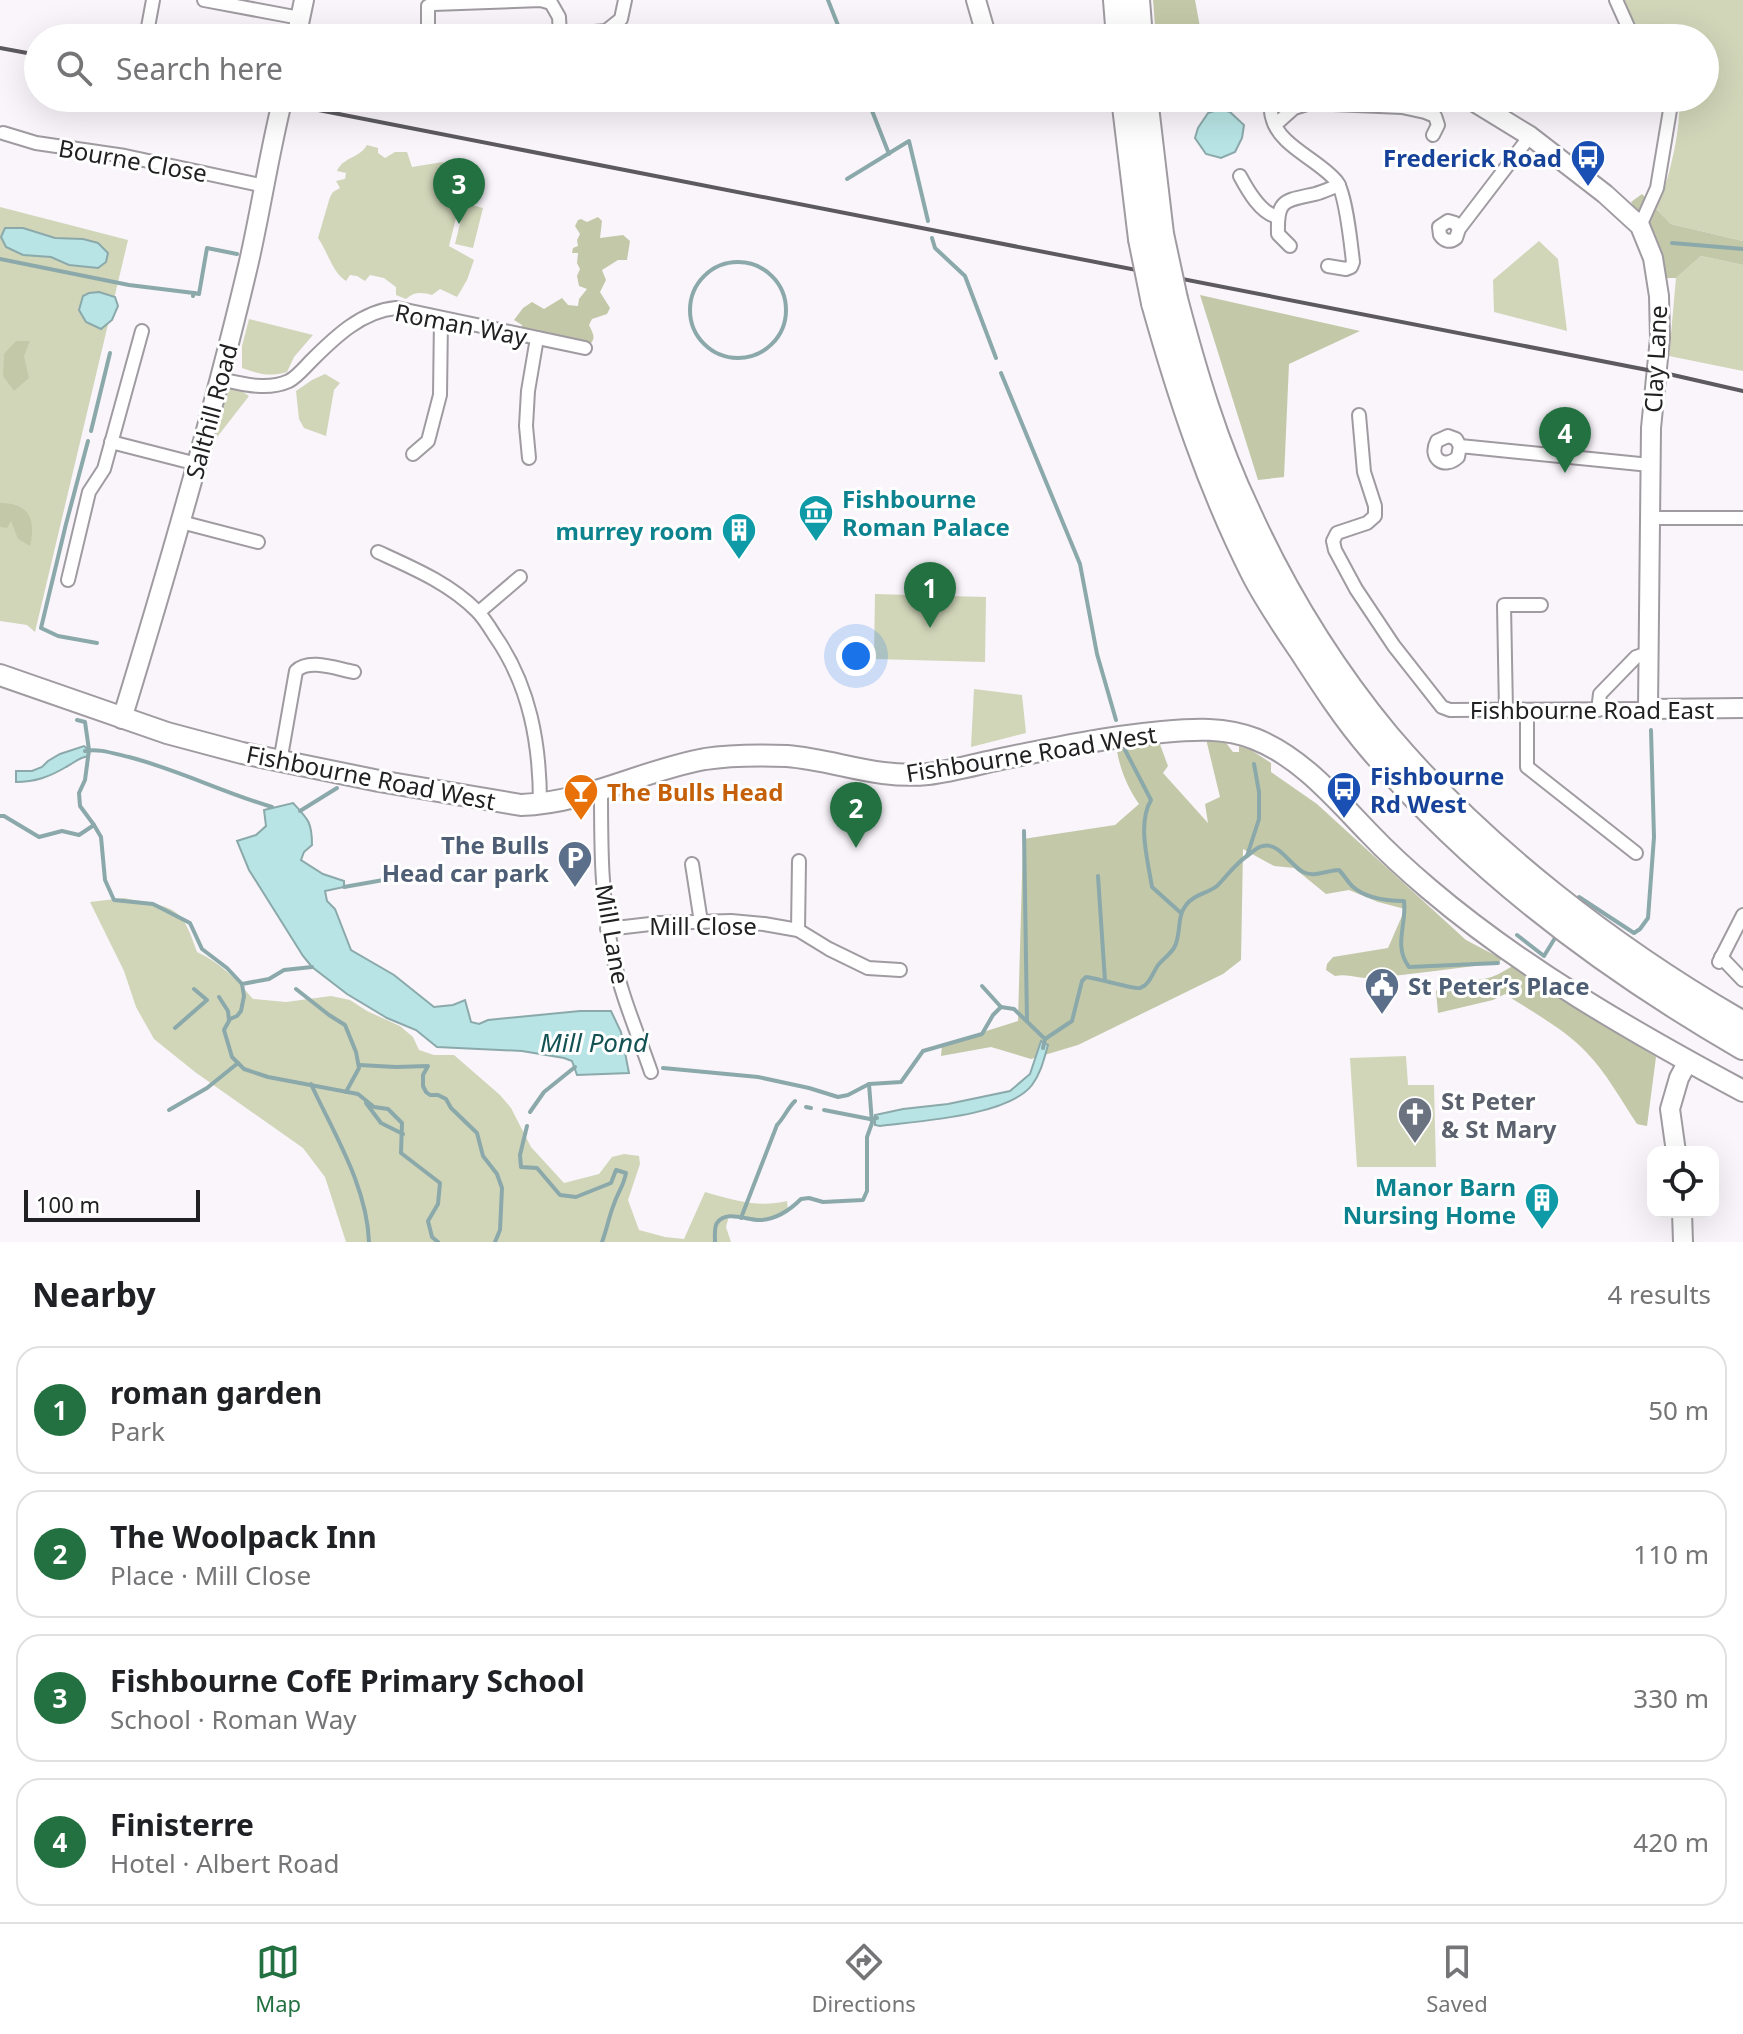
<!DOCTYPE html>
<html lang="en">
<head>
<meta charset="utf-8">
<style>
	body { margin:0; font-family:"Noto Sans",sans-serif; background:#f6f6f6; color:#202124 }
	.controls { position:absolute; right:24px; bottom:24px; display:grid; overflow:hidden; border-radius:16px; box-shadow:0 8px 32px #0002 }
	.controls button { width:72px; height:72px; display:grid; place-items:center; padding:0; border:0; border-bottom:2px solid #e0e0e0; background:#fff; color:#202124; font:40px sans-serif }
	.scale { position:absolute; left:24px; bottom:20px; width:176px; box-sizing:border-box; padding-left:8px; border:4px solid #212022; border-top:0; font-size:22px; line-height:28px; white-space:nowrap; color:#212022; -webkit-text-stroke:6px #fff; paint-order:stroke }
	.you { position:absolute; left:856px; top:656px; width:28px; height:28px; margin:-20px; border:6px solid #fff; border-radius:50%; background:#1a73e8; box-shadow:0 0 0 12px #1a73e833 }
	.badge { display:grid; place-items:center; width:52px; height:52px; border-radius:50%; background:#237141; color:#fff; font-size:26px; font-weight:700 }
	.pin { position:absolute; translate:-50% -66px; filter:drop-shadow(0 2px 4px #0008) }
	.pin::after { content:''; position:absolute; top:42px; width:28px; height:24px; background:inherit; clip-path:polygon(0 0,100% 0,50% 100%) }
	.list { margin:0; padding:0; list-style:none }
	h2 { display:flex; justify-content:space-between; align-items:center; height:104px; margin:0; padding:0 32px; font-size:34px }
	h2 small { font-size:26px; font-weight:400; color:#757577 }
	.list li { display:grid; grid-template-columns:52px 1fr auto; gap:24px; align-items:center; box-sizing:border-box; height:128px; margin:0 16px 16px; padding:0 16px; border:2px solid #e0e0e0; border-radius:24px }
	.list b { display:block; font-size:30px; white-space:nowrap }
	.list p { margin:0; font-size:26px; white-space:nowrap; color:#757577 }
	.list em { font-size:26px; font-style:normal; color:#757577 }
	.icon { flex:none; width:44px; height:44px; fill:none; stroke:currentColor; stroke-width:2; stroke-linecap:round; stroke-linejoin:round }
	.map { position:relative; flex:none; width:1743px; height:1242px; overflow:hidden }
	.search { position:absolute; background:#fff; box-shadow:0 8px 32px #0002; left:24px; right:24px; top:24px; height:88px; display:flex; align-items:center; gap:20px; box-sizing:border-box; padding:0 28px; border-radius:44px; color:#757577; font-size:30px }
	.sheet { height:680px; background:#fff }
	nav { display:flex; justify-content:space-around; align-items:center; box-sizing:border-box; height:112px; border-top:2px solid #e0e0e0; background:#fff; font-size:22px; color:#757577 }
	nav a { display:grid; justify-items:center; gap:4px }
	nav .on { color:#237141 }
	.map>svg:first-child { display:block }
	.green { fill:#d1d6b9 }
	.forest { fill:#c3c9a8 }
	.water { fill:#b8e4e5; stroke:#8ba9aa; stroke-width:2 }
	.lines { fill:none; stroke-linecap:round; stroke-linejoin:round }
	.stream { stroke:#8ba9aa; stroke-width:4 }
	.street-casing { stroke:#9f9ba1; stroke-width:16 }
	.secondary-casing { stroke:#9f9ba1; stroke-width:22 }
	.primary-casing { stroke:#9f9ba1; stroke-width:24 }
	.highway-casing { stroke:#9f9ba1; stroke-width:28 }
	.street { stroke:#fff; stroke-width:12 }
	.secondary { stroke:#fff; stroke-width:18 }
	.primary { stroke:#fff; stroke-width:20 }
	.highway { stroke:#fff; stroke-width:24 }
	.rail { stroke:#5c5a5e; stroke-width:4 }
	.highway-bridge-casing { stroke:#9f9ba1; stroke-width:28; stroke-linecap:butt }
	.highway-bridge { stroke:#fff; stroke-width:24 }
	.labels { text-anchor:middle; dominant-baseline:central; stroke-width:6; stroke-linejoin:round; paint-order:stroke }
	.transit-label { font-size:24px; font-weight:bold; fill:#164399; stroke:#fff; text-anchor:end }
	.street-label { font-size:24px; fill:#212022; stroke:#fff }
	.culture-label { font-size:24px; font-weight:bold; fill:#0d838f; stroke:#fff; text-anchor:end }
	.food-label { font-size:24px; font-weight:bold; fill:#c56008; stroke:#fff; text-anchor:start }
	.service-label { font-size:24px; font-weight:bold; fill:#4e5e75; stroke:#fff; text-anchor:end }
	.worship-label { font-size:24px; font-weight:bold; fill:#5b616d; stroke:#fff; text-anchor:start }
	.water-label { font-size:26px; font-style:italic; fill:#145153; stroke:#fff }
</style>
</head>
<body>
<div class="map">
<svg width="1743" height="1242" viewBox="0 0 1743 1242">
	<rect width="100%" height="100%" fill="#f9f5fb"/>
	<g class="green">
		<path d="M1622,0H1743V241L1671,224L1654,206C1657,201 1662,195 1664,189C1671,170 1683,117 1678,98H1705V38H1641L1636,30Z"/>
		<path d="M367,145L378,148V153L385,158L395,152H407L412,167L443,162L457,180V185L463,190L449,246L474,260L467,280L457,297L440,289L432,295C421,292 414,292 406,299L396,295V287L384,278L370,275L365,281L357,276L350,275L346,281C332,272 328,252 318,238L330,197L333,192L340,188L336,181L345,179L346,173L337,171C343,157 360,158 367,145Z"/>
		<path d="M465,203L483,208L473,248L455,244Z"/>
		<path d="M0,207L128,240L35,632L27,625L0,621Z"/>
		<path d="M1539,241L1558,259L1567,331L1494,312L1493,280Z"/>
		<path d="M1701,256L1743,265V371L1669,356L1676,278Z"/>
		<path d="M249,319L313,335L294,357L287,372C269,377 259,374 242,368V346Z"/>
		<path d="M325,374L340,383L334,390L326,436L304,428L299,419L296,391L312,380Z"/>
		<path d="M237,388L249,396L207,450L222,396L228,389Z"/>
		<path d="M875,594L986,597L985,662L874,659Z"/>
		<path d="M974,689L1022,695L1026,733L971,747Z"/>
		<path d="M124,898C141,902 168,903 180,916C188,925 193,941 197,952C221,963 236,979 253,999L286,1002L331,996L350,1000L367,1011L400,1026L413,1037L419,1050L434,1055H454L500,1095L511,1108L531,1147L564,1183L599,1174L612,1157L624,1154L639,1156L640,1164L628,1200L639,1230L665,1237L684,1239L705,1192C733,1200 758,1208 787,1201L788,1212L760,1220L729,1216L726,1227L731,1242H346L325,1177L303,1148L195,1072L154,1039L136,1007L124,971L90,902Z"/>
		<path d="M1406,1056L1408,1085H1434L1436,1167H1357L1350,1058Z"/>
	</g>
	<g class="forest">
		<path d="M1153,0H1195L1202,38H1156Z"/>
		<path d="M1642,194L1671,224L1743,241V265L1701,256L1676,278H1665L1660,252L1631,202Z"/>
		<path d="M598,217L602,221L600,238L623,235L630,241L627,260H618L602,270L606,280L600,292L610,308L607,314L592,319L589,325C597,340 594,341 582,351L522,330V325L514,320L523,308L532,302L544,309L562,298L568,305L578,306L579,299L587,289L579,286L577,276L580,269L577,263L578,253H572L573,248L578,246L577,240L580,234L575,226L578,220L581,219L587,222Z"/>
		<path d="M1200,295L1360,331L1289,364L1284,477L1258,480Z"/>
		<path d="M16,341H30L24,356L29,378L14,391L3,376L4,354Z"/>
		<path d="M0,503C30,503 36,520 30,546L18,539L11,521L7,528L0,527Z"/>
		<path d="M1158,739L1168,766L1163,773L1208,823L1205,804L1220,797L1206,739H1223L1233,752H1239V746L1251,750L1271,763V772L1317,804L1466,940L1502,959L1498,963C1456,968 1414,974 1372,978C1359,979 1348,973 1335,976L1326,970L1327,964L1333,957L1388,948L1405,909L1378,902L1349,890L1326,894L1294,868L1274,866L1243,849L1241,960L1223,974L1078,1045L1031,1059L991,1047L941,1056L942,1045L1018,1021L1023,839L1115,825L1139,804C1127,787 1117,763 1116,741Z"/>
		<path d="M1513,966L1656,1057L1647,1126L1637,1124C1621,1100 1607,1074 1587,1053C1565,1029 1532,1012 1505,994L1493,1000L1438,1013L1436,991C1454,977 1468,983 1488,978C1497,976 1505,970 1513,966Z"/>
	</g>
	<g class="water">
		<path d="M1220,109L1230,112L1244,125L1242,138L1235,152L1221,158L1206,154L1195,138L1198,128L1208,113Z"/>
		<path d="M5,228H23L55,238L83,239L98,243L108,253L106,262L98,268L69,265L51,257L23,255L6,247L1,237Z"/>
		<path d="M99,292L115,297L118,306L112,320L101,329L86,322L79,310L83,296L89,293Z"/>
		<path d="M84,746L89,750V756C79,757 74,763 66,767C49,777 35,782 16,782V771H32L42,767L48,761L60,754Z"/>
		<path d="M293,803C308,819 312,822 312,845L304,852L301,860L323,874L344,881V887L325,891L327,901L335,909L351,950L394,975L434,1007L453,1005L465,1000L471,1022L479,1024L488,1020L580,1011H611L621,1032L629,1073L577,1075L572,1061L564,1058L522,1051L437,1047L416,1030L387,1018L347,994L312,967L303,956L249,870L237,841L256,835L266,826L264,810Z"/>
		<path d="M1041,1041L1048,1045C1044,1059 1041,1073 1032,1085C1008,1116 919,1121 880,1126L875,1125V1115L903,1109L948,1104L1010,1091L1030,1074Z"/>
	</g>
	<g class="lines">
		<g class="stream">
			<path d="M828,0L843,38"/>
			<path d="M867,98L889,154"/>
			<path d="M847,179L909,141L928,221"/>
			<path d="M932,238L935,248L965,276L996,358"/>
			<path d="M1672,243L1743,249"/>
			<path d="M0,259L129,285L194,293L193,296"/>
			<circle cx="738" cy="310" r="48"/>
			<path d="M194,293L199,294L207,248L237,254"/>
			<path d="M1001,373L1080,564L1097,654L1116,720"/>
			<path d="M91,431L110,353"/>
			<path d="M88,441L66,524L41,628L58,636L97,643"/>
			<path d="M77,720L85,722L89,750L85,780L79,793L80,806L94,825"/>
			<path d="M1123,746L1151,800C1137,824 1148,861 1152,887L1181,913"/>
			<path d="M85,751C99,748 115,754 129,757C179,770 224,793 272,807"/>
			<path d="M300,811L337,788"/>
			<path d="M0,816H4L39,837L62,831L79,835L94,825L101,837L105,880L114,900L153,904L190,923L202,949L227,968L242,984"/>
			<path d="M1024,831L1027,1021"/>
			<path d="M1247,856L1259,819V792L1254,764"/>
			<path d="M1098,876L1105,981"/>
			<path d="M344,887L389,879"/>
			<path d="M1579,897L1634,933L1640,929L1648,918L1654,837L1651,730"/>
			<path d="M1517,935L1544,956L1555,938"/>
			<path d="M312,967L284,970L269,979L242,984L244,996L241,1011L237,1016L230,1019L224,1030L232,1057L244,1069L268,1077L358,1094L374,1107L388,1109L402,1123L401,1153L440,1183L438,1204L428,1221L432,1237L438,1242"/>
			<path d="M982,986L1001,1007"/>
			<path d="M296,989L329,1015L345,1025L356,1052L359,1068L346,1092"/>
			<path d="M219,997L228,1011L229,1020"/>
			<path d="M175,1028L207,1000L194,989"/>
			<path d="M1043,1048L1045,1039L1072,1021L1082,981L1086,977C1097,978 1135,990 1140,988C1150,985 1153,971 1159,964C1164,958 1171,954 1175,946C1181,933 1177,916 1186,905C1194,894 1207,894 1217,886C1228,875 1234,865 1247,856C1252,853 1256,847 1263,846C1279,842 1290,865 1303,872C1314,878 1328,870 1339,870C1344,875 1347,881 1352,886C1366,899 1387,901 1404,901C1407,924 1393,946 1409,967L1498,963"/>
			<path d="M359,1065L396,1067L428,1066L423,1075V1086L426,1092L430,1095H438L446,1099L451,1108L477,1133L483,1156L497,1174L502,1188L500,1230L495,1242"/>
			<path d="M663,1068L758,1077L809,1088L838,1097L848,1095L869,1084L901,1082L923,1051L982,1034L993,1015L1001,1007L1014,1009L1045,1039"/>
			<path d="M311,1084C334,1134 367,1186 369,1242"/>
			<path d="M366,1103L381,1123L403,1134"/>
			<path d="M806,1107L811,1108"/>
			<path d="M169,1110L207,1088L238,1063"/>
			<path d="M824,1110L870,1119L877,1118"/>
			<path d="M530,1112L544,1092L575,1067"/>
			<path d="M527,1126L520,1155L521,1167L537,1168L560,1195L576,1197L611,1183L616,1170L626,1173C624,1185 618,1192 614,1204C609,1216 607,1229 602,1242"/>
			<path d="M741,1218L777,1125C784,1118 787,1109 795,1101"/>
			<path d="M715,1242C715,1236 714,1227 717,1223C726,1209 748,1221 761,1220C777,1219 790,1210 801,1199L809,1198L823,1202L863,1200L867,1191V1137L872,1123L869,1084"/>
		</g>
		<g class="street-casing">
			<g id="street">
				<path d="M204,0L300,18"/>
				<path d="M1616,0L1633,38"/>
				<path d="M146,38L153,0"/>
				<path d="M433,38L428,33V6L433,4L541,0L551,3L559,17L560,35"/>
				<path d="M469,38L560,35L606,31L621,19L625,0"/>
				<path d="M1271,98C1271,104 1270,111 1272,117C1278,146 1320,160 1337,182C1346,195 1351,245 1353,262L1351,267L1346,269L1328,266"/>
				<path d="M1275,125L1294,108L1310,103L1402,107L1425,112L1435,116L1438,125L1433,135"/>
				<path d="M3,133L36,143L125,156L265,186"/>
				<path d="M1240,176C1248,191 1261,214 1278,217"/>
				<path d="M1640,226L1657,188L1671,104L1669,98"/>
				<path d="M1459,229L1455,223L1448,221L1439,227L1440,235C1444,241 1450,243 1456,238L1459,229L1530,136"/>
				<path d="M1290,246L1278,234C1277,199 1284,201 1315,194C1323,192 1331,188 1339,185"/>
				<path d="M220,379C242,384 267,391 289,381C297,377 305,367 312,360C335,337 362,311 396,308L585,348"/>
				<path d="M1359,415L1364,472L1375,506V516L1367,523L1337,533L1333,541L1335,550L1356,589L1394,646L1442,707L1450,710L1648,709"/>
				<path d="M111,442L197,464"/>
				<path d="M1460,446L1458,457C1444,470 1428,458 1437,441L1448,436L1456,439L1460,446L1650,465"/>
				<path d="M413,454L428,441L440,395L441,318"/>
				<path d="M529,458L526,426L528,391L537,338"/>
				<path d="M1650,518H1743"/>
				<path d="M181,522L258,542"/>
				<path d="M378,552C413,568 449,583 477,611C484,618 490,628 495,636C530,686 540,744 540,804"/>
				<path d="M68,580L89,492L104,469L142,331"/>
				<path d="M479,612L520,577"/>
				<path d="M1527,710V767L1636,853"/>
				<path d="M1598,710L1600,694L1636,657L1648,653"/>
				<path d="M1506,711L1504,605H1541"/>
				<path d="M280,762L296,671C309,658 337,669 354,672"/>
				<path d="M601,790C601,845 601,901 613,956C621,995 638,1034 651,1072"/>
				<path d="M692,864L701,922"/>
				<path d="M607,929L659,923L731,921L764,924L798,930L829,949L868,968L900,970"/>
				<path d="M798,930L799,861"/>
				<path d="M1721,957L1743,980"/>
				<path d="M1719,962L1743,915"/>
			</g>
		</g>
		<g class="secondary-casing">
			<g id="secondary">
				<path d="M976,0L987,38"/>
				<path d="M296,38L304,0"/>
				<path d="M1468,98L1530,136L1605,194L1640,226L1653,258L1659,296L1660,338L1651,428L1648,709L1743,708"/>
				<path d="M122,719C168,569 212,418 248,266C261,210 269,153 283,98"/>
				<path d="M1676,1152L1670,1109L1679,1078L1688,1061"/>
				<path d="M1682,1212L1683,1242"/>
			</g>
		</g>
		<g class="primary-casing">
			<path id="primary" d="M0,675L167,733L242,753L379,781L521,805C586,803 643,770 705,759C731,755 761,755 787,756C836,760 876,779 928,774C953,771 977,764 1001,759C1054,748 1108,737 1162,732C1194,729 1225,727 1255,739C1301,757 1336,799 1370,834C1388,853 1409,872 1429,889C1523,969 1635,1033 1743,1091"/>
		</g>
		<g class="highway-casing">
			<g id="highway">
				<path d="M1116,0L1119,38"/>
				<path d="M1137,0L1140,38"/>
				<path d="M1124,98L1141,239"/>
				<path d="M1145,98L1161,234"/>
				<path d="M1175,299C1194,371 1215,443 1247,510C1283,590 1331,668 1387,736C1483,849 1614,950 1743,1024"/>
				<path d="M1154,303C1180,396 1210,487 1254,574C1268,601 1285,626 1302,651C1324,685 1346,719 1372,749C1475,870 1606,968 1743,1047"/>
			</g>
		</g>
		<use href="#street" class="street"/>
		<use href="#secondary" class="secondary"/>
		<use href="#primary" class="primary"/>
		<use href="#highway" class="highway"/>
		<g class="rail">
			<path d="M0,48L38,55"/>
			<path d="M257,98L1673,375L1743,391"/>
		</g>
		<g class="highway-bridge-casing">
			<g id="highway-bridge">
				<path d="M1161,234L1175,299"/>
				<path d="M1141,239L1154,303"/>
			</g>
		</g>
		<use href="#highway-bridge" class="highway-bridge"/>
	</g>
	<defs>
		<g id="bus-pin" transform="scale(1.8)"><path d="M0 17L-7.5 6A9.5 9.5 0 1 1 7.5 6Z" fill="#1a4fb4" stroke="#fff"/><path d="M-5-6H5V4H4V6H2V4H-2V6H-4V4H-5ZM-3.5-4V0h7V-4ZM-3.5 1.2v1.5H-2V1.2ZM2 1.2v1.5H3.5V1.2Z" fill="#fff"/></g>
		<g id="museum-pin" transform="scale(1.8)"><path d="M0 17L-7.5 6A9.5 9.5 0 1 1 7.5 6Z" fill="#0f9aa8" stroke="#fff"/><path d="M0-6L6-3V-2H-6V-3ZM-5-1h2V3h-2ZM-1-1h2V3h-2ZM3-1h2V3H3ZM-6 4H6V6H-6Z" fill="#fff"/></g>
		<g id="building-pin" transform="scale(1.8)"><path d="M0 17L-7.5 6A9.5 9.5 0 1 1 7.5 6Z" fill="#0f9aa8" stroke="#fff"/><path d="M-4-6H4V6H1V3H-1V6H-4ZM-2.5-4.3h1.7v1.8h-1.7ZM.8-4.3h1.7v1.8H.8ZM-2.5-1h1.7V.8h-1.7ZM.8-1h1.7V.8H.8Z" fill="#fff"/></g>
		<g id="bar-pin" transform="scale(1.8)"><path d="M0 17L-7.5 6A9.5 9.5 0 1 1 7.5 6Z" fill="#e8710a" stroke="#fff"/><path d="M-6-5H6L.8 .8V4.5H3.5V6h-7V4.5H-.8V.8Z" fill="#fff"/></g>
		<g id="parking-pin" transform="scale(1.8)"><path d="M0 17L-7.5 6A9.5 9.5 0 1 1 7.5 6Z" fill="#5c6f8a" stroke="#fff"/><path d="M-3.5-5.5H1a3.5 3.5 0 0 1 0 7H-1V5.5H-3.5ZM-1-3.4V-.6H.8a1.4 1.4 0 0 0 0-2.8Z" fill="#fff"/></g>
		<g id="civic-pin" transform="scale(1.8)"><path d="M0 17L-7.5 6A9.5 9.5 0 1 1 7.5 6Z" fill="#5c6f8a" stroke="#fff"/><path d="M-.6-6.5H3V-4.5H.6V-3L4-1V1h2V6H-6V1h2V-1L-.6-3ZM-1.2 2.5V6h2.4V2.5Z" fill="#fff"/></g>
		<g id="church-pin" transform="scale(1.8)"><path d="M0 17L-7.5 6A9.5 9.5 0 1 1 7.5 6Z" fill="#6b7280" stroke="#fff"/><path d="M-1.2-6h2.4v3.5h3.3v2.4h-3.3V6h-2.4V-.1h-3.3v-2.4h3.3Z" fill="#fff"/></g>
	</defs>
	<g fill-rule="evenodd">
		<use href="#bus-pin" x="1588" y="157"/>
		<use href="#museum-pin" x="816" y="512"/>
		<use href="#building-pin" x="739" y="530"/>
		<use href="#bus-pin" x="1344" y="789"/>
		<use href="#bar-pin" x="581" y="791"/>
		<use href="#parking-pin" x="575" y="858"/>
		<use href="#civic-pin" x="1382" y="985"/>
		<use href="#church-pin" x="1415" y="1114"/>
		<use href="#building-pin" x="1542" y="1200"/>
	</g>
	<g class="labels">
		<g class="transit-label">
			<text x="1562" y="157">Frederick Road</text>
			<text x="1370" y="775" text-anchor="start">Fishbourne<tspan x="1370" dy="28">Rd West</tspan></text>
		</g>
		<g class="street-label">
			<text transform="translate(133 160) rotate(10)">Bourne Close</text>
			<text transform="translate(461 324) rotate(11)">Roman Way</text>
			<text transform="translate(1655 359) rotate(-87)">Clay Lane</text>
			<text transform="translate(211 411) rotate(-75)">Salthill Road</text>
			<text x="1592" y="709">Fishbourne Road East</text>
			<text transform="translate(1031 753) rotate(-9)">Fishbourne Road West</text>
			<text transform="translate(371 777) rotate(11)">Fishbourne Road West</text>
			<text x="703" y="925">Mill Close</text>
			<text transform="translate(613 934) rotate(80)">Mill Lane</text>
		</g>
		<g class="culture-label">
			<text x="842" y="498" text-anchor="start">Fishbourne<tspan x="842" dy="28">Roman Palace</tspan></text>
			<text x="713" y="530">murrey room</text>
			<text x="1516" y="1186">Manor Barn<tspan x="1516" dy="28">Nursing Home</tspan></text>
		</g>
		<g class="food-label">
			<text x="607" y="791">The Bulls Head</text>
		</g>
		<g class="service-label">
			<text x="549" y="844">The Bulls<tspan x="549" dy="28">Head car park</tspan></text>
			<text x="1408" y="985" text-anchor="start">St Peter’s Place</text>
		</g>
		<g class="worship-label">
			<text x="1441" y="1100">St Peter<tspan x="1441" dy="28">&amp; St Mary</tspan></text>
		</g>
		<g class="water-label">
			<text x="594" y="1042">Mill Pond</text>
		</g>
	</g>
</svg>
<div class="controls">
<button><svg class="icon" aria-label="locate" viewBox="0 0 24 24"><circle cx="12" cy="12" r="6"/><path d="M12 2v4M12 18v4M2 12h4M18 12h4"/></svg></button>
</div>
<div class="scale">100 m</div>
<div class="you"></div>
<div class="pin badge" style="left:930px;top:628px">1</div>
<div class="pin badge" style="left:856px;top:848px">2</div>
<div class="pin badge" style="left:459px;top:224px">3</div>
<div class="pin badge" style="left:1565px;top:473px">4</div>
<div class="search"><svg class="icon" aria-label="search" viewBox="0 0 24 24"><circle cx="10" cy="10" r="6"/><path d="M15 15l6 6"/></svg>Search here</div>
</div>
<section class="sheet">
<h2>Nearby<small>4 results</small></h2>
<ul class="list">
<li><span class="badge">1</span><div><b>roman garden</b><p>Park</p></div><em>50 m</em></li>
<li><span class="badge">2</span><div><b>The Woolpack Inn</b><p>Place · Mill Close</p></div><em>110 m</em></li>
<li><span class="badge">3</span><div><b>Fishbourne CofE Primary School</b><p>School · Roman Way</p></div><em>330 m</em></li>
<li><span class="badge">4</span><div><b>Finisterre</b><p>Hotel · Albert Road</p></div><em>420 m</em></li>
</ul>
</section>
<nav>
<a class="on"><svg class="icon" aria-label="map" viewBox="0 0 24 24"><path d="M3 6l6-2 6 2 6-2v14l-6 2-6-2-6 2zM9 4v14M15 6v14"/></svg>Map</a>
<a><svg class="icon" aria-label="directions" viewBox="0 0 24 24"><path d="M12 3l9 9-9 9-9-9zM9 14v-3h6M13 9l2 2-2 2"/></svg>Directions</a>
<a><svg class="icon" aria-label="saved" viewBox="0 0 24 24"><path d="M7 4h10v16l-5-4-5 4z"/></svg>Saved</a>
</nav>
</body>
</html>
